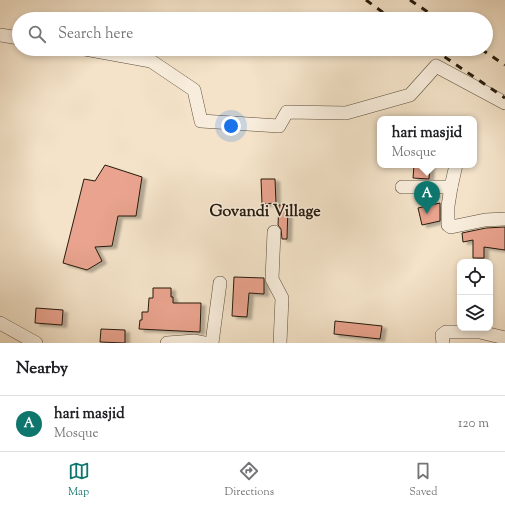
<!DOCTYPE html>
<html lang="en">
<head>
<meta charset="utf-8">
<style>
	body { margin:0; font-family:"Sorts Mill Goudy",serif; background:#f6f6f6; color:#202124 }
	.controls { position:absolute; right:12px; bottom:12px; display:grid; overflow:hidden; border-radius:8px; box-shadow:0 2px 6px #0003 }
	.controls button { width:36px; height:36px; display:grid; place-items:center; padding:0; border:0; border-bottom:1px solid #e0e0e0; background:#fff; color:#202124; font:20px sans-serif }
	.you { position:absolute; left:231px; top:126px; width:14px; height:14px; margin:-10px; border:3px solid #fff; border-radius:50%; background:#1a73e8; box-shadow:0 0 0 6px #1a73e833 }
	.badge { display:grid; place-items:center; width:26px; height:26px; border-radius:50%; background:#0f766e; color:#fff; font-size:13px; font-weight:700 }
	.pin { position:absolute; translate:-50% -33px; filter:drop-shadow(0 1px 2px #0008) }
	.pin::after { content:''; position:absolute; top:21px; width:14px; height:12px; background:inherit; clip-path:polygon(0 0,100% 0,50% 100%) }
	.popup { position:absolute; left:377px; top:116px; width:100px; height:52px; box-sizing:border-box; display:grid; place-content:center; border-radius:8px; background:#fff; filter:drop-shadow(0 1px 3px #0005); font-size:13px; white-space:nowrap; color:#757577 }
	.popup b { font-size:15px; color:#202124 }
	.popup::after { content:''; position:absolute; left:50%; top:100%; margin-left:-8px; border:8px solid transparent; border-top-color:#fff }
	.list { margin:0; padding:0; list-style:none }
	h2 { display:flex; justify-content:space-between; align-items:center; height:52px; margin:0; padding:0 16px; font-size:17px }
	h2 small { font-size:13px; font-weight:400; color:#757577 }
	.list li { display:grid; grid-template-columns:26px 1fr auto; gap:12px; align-items:center; box-sizing:border-box; height:56px; padding:0 16px; border-top:1px solid #e0e0e0 }
	.list b { display:block; font-size:15px; white-space:nowrap }
	.list p { margin:0; font-size:13px; white-space:nowrap; color:#757577 }
	.list em { font-size:13px; font-style:normal; color:#757577 }
	.icon { flex:none; width:22px; height:22px; fill:none; stroke:currentColor; stroke-width:2; stroke-linecap:round; stroke-linejoin:round }
	.map { position:relative; flex:none; width:505px; height:343px; overflow:hidden }
	.search { position:absolute; background:#fff; box-shadow:0 2px 6px #0003; left:12px; right:12px; top:12px; height:44px; display:flex; align-items:center; gap:10px; box-sizing:border-box; padding:0 14px; border-radius:22px; color:#757577; font-size:15px }
	.sheet { height:108px; background:#fff }
	nav { display:flex; justify-content:space-around; align-items:center; box-sizing:border-box; height:56px; border-top:1px solid #e0e0e0; background:#fff; font-size:11px; color:#757577 }
	nav a { display:grid; justify-items:center; gap:2px }
	nav .on { color:#0f766e }
	.map>svg:first-child { display:block }
	.building { fill:#e9a38e; stroke:#261b0d; filter:url(#shadow) }
	.lines { fill:none; stroke-linecap:round; stroke-linejoin:round }
	.minor-casing { stroke:#5a4d3c; stroke-width:14 }
	.minor { stroke:#f8eddc; stroke-width:13 }
	.rail { stroke:#261b0d; stroke-width:3; stroke-dasharray:7 7; stroke-linecap:butt }
	.labels { text-anchor:middle; dominant-baseline:central; stroke-width:3; stroke-linejoin:round; paint-order:stroke }
	.neighbourhood-label { font-size:16px; font-weight:bold; fill:#261b0d; stroke:#f8eddc }
</style>
</head>
<body>
<div class="map">
<svg width="505" height="343" viewBox="0 0 505 343">
	<defs>
		<filter id="shadow"><feDropShadow dx="4.5" dy="2.5" stdDeviation="1" flood-color="#0004"/></filter>
	</defs>
	<rect width="100%" height="100%" fill="#f4e3c9"/>
	<filter id="stains"><feTurbulence type="fractalNoise" baseFrequency=".005" numOctaves="4"/><feColorMatrix values="0 0 0 0 .2 0 0 0 0 .09 0 0 0 0 .02 0 0 0 .5 -.17"/></filter>
	<radialGradient id="worn" r=".72"><stop offset=".6" stop-color="#630" stop-opacity="0"/><stop offset="1" stop-color="#630" stop-opacity=".3"/></radialGradient>
	<g class="building">
		<path d="M105,165L142,177L136,216H118L112,246L95,247L102,261L87,270L63,263L84,179L95,181Z"/>
		<path d="M414,165H430L429,179L413,178Z"/>
		<path d="M261,179H275L276,203L262,204Z"/>
		<path d="M440,203V221L422,225L418,208Z"/>
		<path d="M279,205H288L287,239H282L281,229L278,225Z"/>
		<path d="M505,227V250L484,247V258H473V240L463,242L462,233L486,228Z"/>
		<path d="M234,277L264,278V294L249,293L247,317L232,316Z"/>
		<path d="M153,288H171V297H173V303H201L200,332L139,329L140,320H142V312H148L149,298H153Z"/>
		<path d="M36,308L63,310L62,325L35,323Z"/>
		<path d="M335,321L382,326L380,339L334,334Z"/>
		<path d="M101,329L125,330V343L100,342Z"/>
	</g>
	<g class="lines">
		<g class="minor-casing">
			<g id="minor">
				<path d="M0,35L19,38"/>
				<path d="M85,49L151,61L194,90L201,121L279,126L287,112L346,113L410,95L436,66L505,103"/>
				<path d="M402,187H451L448,206V225L451,227L485,220L505,219"/>
				<path d="M451,187L456,165"/>
				<path d="M274,232L272,279L282,298L280,343"/>
				<path d="M0,323L36,343"/>
				<path d="M167,343L195,341L205,343"/>
				<path d="M212,343L220,283"/>
				<path d="M443,343L442,335L446,332H480L505,338"/>
			</g>
		</g>
		<use href="#minor" class="minor"/>
		<g class="rail">
			<path d="M366,0L392,19"/>
			<path d="M410,0L438,19"/>
			<path d="M433,49L505,98"/>
			<path d="M481,49L505,65"/>
		</g>
	</g>
	<g class="labels">
		<g class="neighbourhood-label">
			<text x="265" y="212">Govandi Village</text>
		</g>
	</g>
	<rect width="100%" height="100%" filter="url(#stains)"/>
	<rect width="100%" height="100%" fill="url(#worn)"/>
</svg>
<div class="controls">
<button><svg class="icon" aria-label="locate" viewBox="0 0 24 24"><circle cx="12" cy="12" r="6"/><path d="M12 2v4M12 18v4M2 12h4M18 12h4"/></svg></button>
<button><svg class="icon" aria-label="layers" viewBox="0 0 24 24"><path d="M12 4l9 5-9 5-9-5zM3 14l9 5 9-5"/></svg></button>
</div>
<div class="you"></div>
<div class="pin badge" style="left:427px;top:214px">A</div>
<div class="popup"><b>hari masjid</b>Mosque</div>
<div class="search"><svg class="icon" aria-label="search" viewBox="0 0 24 24"><circle cx="10" cy="10" r="6"/><path d="M15 15l6 6"/></svg>Search here</div>
</div>
<section class="sheet">
<h2>Nearby<small></small></h2>
<ul class="list">
<li><span class="badge">A</span><div><b>hari masjid</b><p>Mosque</p></div><em>120 m</em></li>
</ul>
</section>
<nav>
<a class="on"><svg class="icon" aria-label="map" viewBox="0 0 24 24"><path d="M3 6l6-2 6 2 6-2v14l-6 2-6-2-6 2zM9 4v14M15 6v14"/></svg>Map</a>
<a><svg class="icon" aria-label="directions" viewBox="0 0 24 24"><path d="M12 3l9 9-9 9-9-9zM9 14v-3h6M13 9l2 2-2 2"/></svg>Directions</a>
<a><svg class="icon" aria-label="saved" viewBox="0 0 24 24"><path d="M7 4h10v16l-5-4-5 4z"/></svg>Saved</a>
</nav>
</body>
</html>
